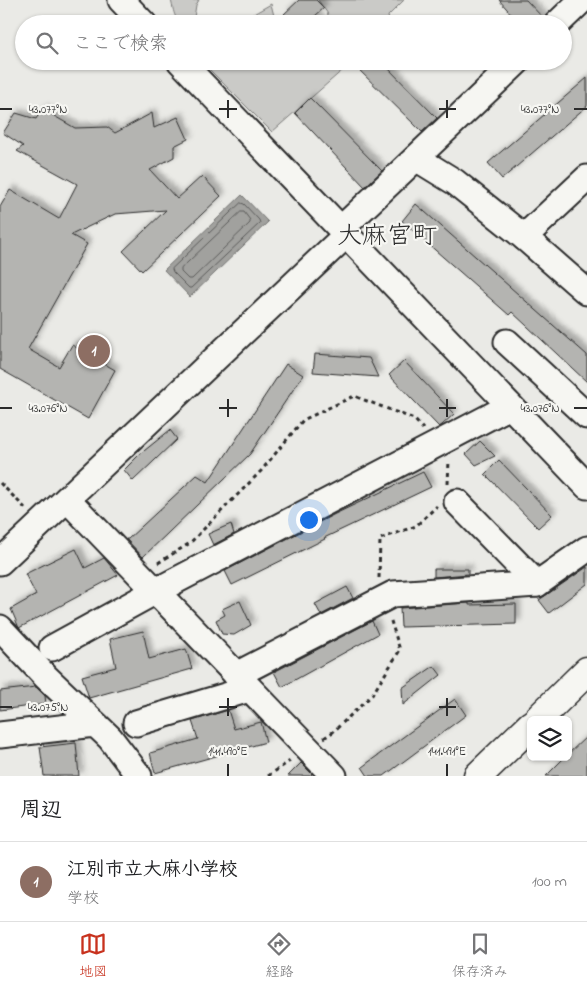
<!DOCTYPE html>
<html lang="ja">
<head>
<meta charset="utf-8">
<style>
	body { margin:0; font-family:"Indie Flower","Klee One",sans-serif; background:#f2f2f2; color:#202124 }
	.controls { position:absolute; right:15px; bottom:15px; display:grid; overflow:hidden; border-radius:8px; box-shadow:0 1px 4px #0004 }
	.controls button { width:45px; height:45px; display:grid; place-items:center; padding:0; border:0; border-bottom:1px solid #e0e0e0; background:#fff; color:#202124; font:25px sans-serif }
	.you { position:absolute; left:308px; top:519px; width:18px; height:18px; margin:-12px; border:4px solid #fff; border-radius:50%; background:#1a73e8; box-shadow:0 0 0 8px #1a73e833 }
	.badge { display:grid; place-items:center; width:32px; height:32px; border-radius:50%; background:#c8321e; color:#fff; font-size:16px; font-weight:700 }
	.pin { position:absolute; translate:-50% -50%; border:2px solid #fff; box-shadow:0 1px 5px #0006 }
	.list { margin:0; padding:0; list-style:none }
	h2 { display:flex; justify-content:space-between; align-items:center; height:65px; margin:0; padding:0 20px; font-size:21px }
	h2 small { font-size:16px; font-weight:400; color:#757577 }
	.list li { display:grid; grid-template-columns:32px 1fr auto; gap:15px; align-items:center; box-sizing:border-box; height:80px; padding:0 20px; border-top:1px solid #e0e0e0 }
	.list b { display:block; font-size:19px; white-space:nowrap }
	.list p { margin:0; font-size:16px; white-space:nowrap; color:#757577 }
	.list em { font-size:16px; font-style:normal; color:#757577 }
	.icon { flex:none; width:28px; height:28px; fill:none; stroke:currentColor; stroke-width:2; stroke-linecap:round; stroke-linejoin:round }
	.map { position:relative; flex:none; width:587px; height:776px; overflow:hidden }
	.search { position:absolute; background:#fff; box-shadow:0 1px 4px #0004; left:15px; right:15px; top:15px; height:55px; display:flex; align-items:center; gap:12px; box-sizing:border-box; padding:0 18px; border-radius:28px; color:#757577; font-size:19px }
	.sheet { height:145px; background:#fff }
	nav { display:flex; justify-content:space-around; align-items:center; box-sizing:border-box; height:70px; border-top:1px solid #e0e0e0; background:#fff; font-size:14px; color:#757577 }
	nav a { display:grid; justify-items:center; gap:2px }
	nav .on { color:#c8321e }
	.map>svg:first-child { display:block }
	.green { fill:#cacac7; stroke:#7a7a79 }
	.water { fill:#a1a19e; stroke:#727270 }
	.lines { fill:none; stroke-linecap:round; stroke-linejoin:round }
	.shore { stroke:#5a5a59; stroke-width:1 }
	.building { fill:#b4b4b1; stroke:#2b2b2b; filter:url(#shadow) }
	.minor-casing { stroke:#2b2b2b; stroke-width:29 }
	.major-casing { stroke:#2b2b2b; stroke-width:31 }
	.path { stroke:#2b2b2b; stroke-width:3; stroke-dasharray:4 4; stroke-linecap:butt }
	.minor { stroke:#f6f6f2; stroke-width:25 }
	.major { stroke:#f6f6f2; stroke-width:28 }
	.ticks { fill:none; stroke:#2b2b2b; stroke-width:2 }
	.labels { text-anchor:middle; dominant-baseline:central; stroke-width:4.5; stroke-linejoin:round; paint-order:stroke }
	.quarter-label { font-size:25px; fill:#2b2b2b; stroke:#f6f6f2 }
	.ticks-label { font-size:12px; text-anchor:middle; fill:#2b2b2b; stroke:#f6f6f2; stroke-width:4.5; stroke-linejoin:round; paint-order:stroke }
</style>
</head>
<body>
<div class="map">
<svg width="587" height="776" viewBox="0 0 587 776">
	<defs>
		<filter id="shadow"><feDropShadow dx="4.5" dy="-4.5" stdDeviation="2.5" flood-color="#0004"/></filter>
	</defs>
	<rect width="100%" height="100%" fill="#eaeae6"/>
	<filter id="ink" filterUnits="userSpaceOnUse"><feTurbulence type="fractalNoise" baseFrequency=".02" numOctaves="2"/><feDisplacementMap in="SourceGraphic" scale="10" xChannelSelector="R" yChannelSelector="G"/><feConvolveMatrix kernelMatrix="1 2 1 2 8 2 1 2 1" color-interpolation-filters="sRGB"/></filter>
	<g filter="url(#ink)">
		<g class="green">
			<path d="M171,0H199L196,5L193,24C174,24 175,16 171,0Z"/>
			<path d="M318,0H404L388,16L390,24H326L328,14Z"/>
			<path d="M271,4L276,24H236Z"/>
			<path d="M210,61H353L272,132L209,69Z"/>
		</g>
		<path class="water" d="M242,195L268,222L190,297L164,270Z"/>
		<g class="lines">
			<g class="shore">
				<path d="M241,203L244,204L259,220L260,223L191,288H189L173,272L172,269Z"/>
				<path d="M241,212H244L250,220V223L192,279H188L181,272V269Z"/>
			</g>
		</g>
		<g class="building">
			<path d="M299,0H316L324,8L315,16L323,24H293L284,14Z"/>
			<path d="M499,0H526L544,19L543,24H520Z"/>
			<path d="M350,61H381L437,118L422,132Z"/>
			<path d="M587,78V106L502,179L488,163Z"/>
			<path d="M310,98L382,171L365,187L295,113Z"/>
			<path d="M42,109L75,128L107,127L115,133L152,113L154,128L178,117L188,139L174,146V157L150,170L177,199L202,176L221,196L142,271L123,251L166,210L115,214L71,235L87,244L28,349L59,367L72,345L115,370L88,419L0,369V207L10,190L59,219L77,184L17,151L23,146L3,133L16,113L36,119Z"/>
			<path d="M416,204L587,355V382L512,312L509,315L402,221Z"/>
			<path d="M315,354L369,358L378,377L313,372Z"/>
			<path d="M404,361L454,414L442,425L439,427L389,375Z"/>
			<path d="M286,364L303,375L250,454L143,557L126,539H128L197,475L208,482Z"/>
			<path d="M170,430L177,439L133,481L124,470L139,455Z"/>
			<path d="M480,441L495,456L476,465L466,454Z"/>
			<path d="M499,460L552,515L538,528L485,474Z"/>
			<path d="M423,472L431,487L324,538L325,539L232,585L225,571L335,514Z"/>
			<path d="M231,524L234,534L213,545L208,534Z"/>
			<path d="M76,549L85,568L104,558L118,575L19,628L11,609L36,595L25,574Z"/>
			<path d="M587,567V584L549,613L539,600Z"/>
			<path d="M434,569H468V574L434,577Z"/>
			<path d="M347,587L353,598L321,615L315,604Z"/>
			<path d="M240,601L251,625L234,635L222,634L216,620L225,615L222,609Z"/>
			<path d="M469,603V605L516,604V624L401,627L400,608Z"/>
			<path d="M372,621L378,634L282,687L274,672Z"/>
			<path d="M143,631L149,659L186,649L192,669L89,698L82,676L116,667L110,639Z"/>
			<path d="M434,666L441,675L403,705L402,688Z"/>
			<path d="M36,687L45,696L46,704L0,710V691Z"/>
			<path d="M455,699L466,715L384,776H368L362,767Z"/>
			<path d="M228,710L234,729L261,722L266,742L155,773L150,753L198,739L192,721Z"/>
			<path d="M587,736V776H546L565,757H568V754Z"/>
			<path d="M76,743L79,776H44L40,747Z"/>
			<path d="M301,763L312,774L310,776H288Z"/>
		</g>
		<g class="lines">
			<g class="minor-casing">
				<g id="minor">
					<path d="M121,0L144,24"/>
					<path d="M557,24L582,0"/>
					<path d="M180,61L587,486"/>
					<path d="M416,158L455,182L524,237L587,292"/>
					<path d="M341,229L518,61"/>
					<path d="M524,237L587,178"/>
					<path d="M507,342L587,416"/>
					<path d="M67,499L334,776"/>
					<path d="M457,502L537,584"/>
					<path d="M0,562L346,235"/>
					<path d="M0,628L46,677L110,738L139,776"/>
					<path d="M52,648L156,591L510,406"/>
					<path d="M236,675L393,594L537,584L587,549"/>
					<path d="M136,723L249,689"/>
					<path d="M0,735L95,724"/>
				</g>
			</g>
			<g class="major-casing">
				<g id="major">
					<path d="M537,720L587,671"/>
					<path d="M478,776L531,725"/>
				</g>
			</g>
			<g class="path">
				<path d="M0,483L26,509"/>
				<path d="M448,484L449,460"/>
				<path d="M158,563L190,543L261,471L303,420L354,396L414,419L423,429"/>
				<path d="M379,578L380,539L416,526L437,506"/>
				<path d="M324,738L333,732L372,695L400,650L390,618"/>
				<path d="M268,776L290,761"/>
			</g>
			<use href="#minor" class="minor"/>
			<use href="#major" class="major"/>
		</g>
	</g>
	<path class="ticks" d="M228,100V118M447,100V118M0,109H12M219,109H237M439,109H456M574,109H587M228,399V417M447,399V417M0,408H12M219,408H237M439,408H456M574,408H587M228,698V716M447,698V716M0,707H12M219,707H237M439,707H456M228,764V776M447,764V776"/>
	<g class="labels">
		<g class="quarter-label">
			<text x="387" y="237">大麻宮町</text>
		</g>
	</g>
	<g class="ticks-label">
		<text x="48" y="113">43.077°N</text>
		<text x="540" y="113">43.077°N</text>
		<text x="48" y="412">43.076°N</text>
		<text x="540" y="412">43.076°N</text>
		<text x="48" y="711">43.075°N</text>
		<text x="228" y="755">141.490°E</text>
		<text x="447" y="755">141.491°E</text>
	</g>
</svg>
<div class="controls">
<button><svg class="icon" aria-label="layers" viewBox="0 0 24 24"><path d="M12 4l9 5-9 5-9-5zM3 14l9 5 9-5"/></svg></button>
</div>
<div class="you"></div>
<div class="pin badge" style="left:94px;top:351px;background:#8d6e63">1</div>
<div class="search"><svg class="icon" aria-label="search" viewBox="0 0 24 24"><circle cx="10" cy="10" r="6"/><path d="M15 15l6 6"/></svg>ここで検索</div>
</div>
<section class="sheet">
<h2>周辺<small></small></h2>
<ul class="list">
<li><span class="badge" style="background:#8d6e63">1</span><div><b>江別市立大麻小学校</b><p>学校</p></div><em>100 m</em></li>
</ul>
</section>
<nav>
<a class="on"><svg class="icon" aria-label="map" viewBox="0 0 24 24"><path d="M3 6l6-2 6 2 6-2v14l-6 2-6-2-6 2zM9 4v14M15 6v14"/></svg>地図</a>
<a><svg class="icon" aria-label="directions" viewBox="0 0 24 24"><path d="M12 3l9 9-9 9-9-9zM9 14v-3h6M13 9l2 2-2 2"/></svg>経路</a>
<a><svg class="icon" aria-label="saved" viewBox="0 0 24 24"><path d="M7 4h10v16l-5-4-5 4z"/></svg>保存済み</a>
</nav>
</body>
</html>
